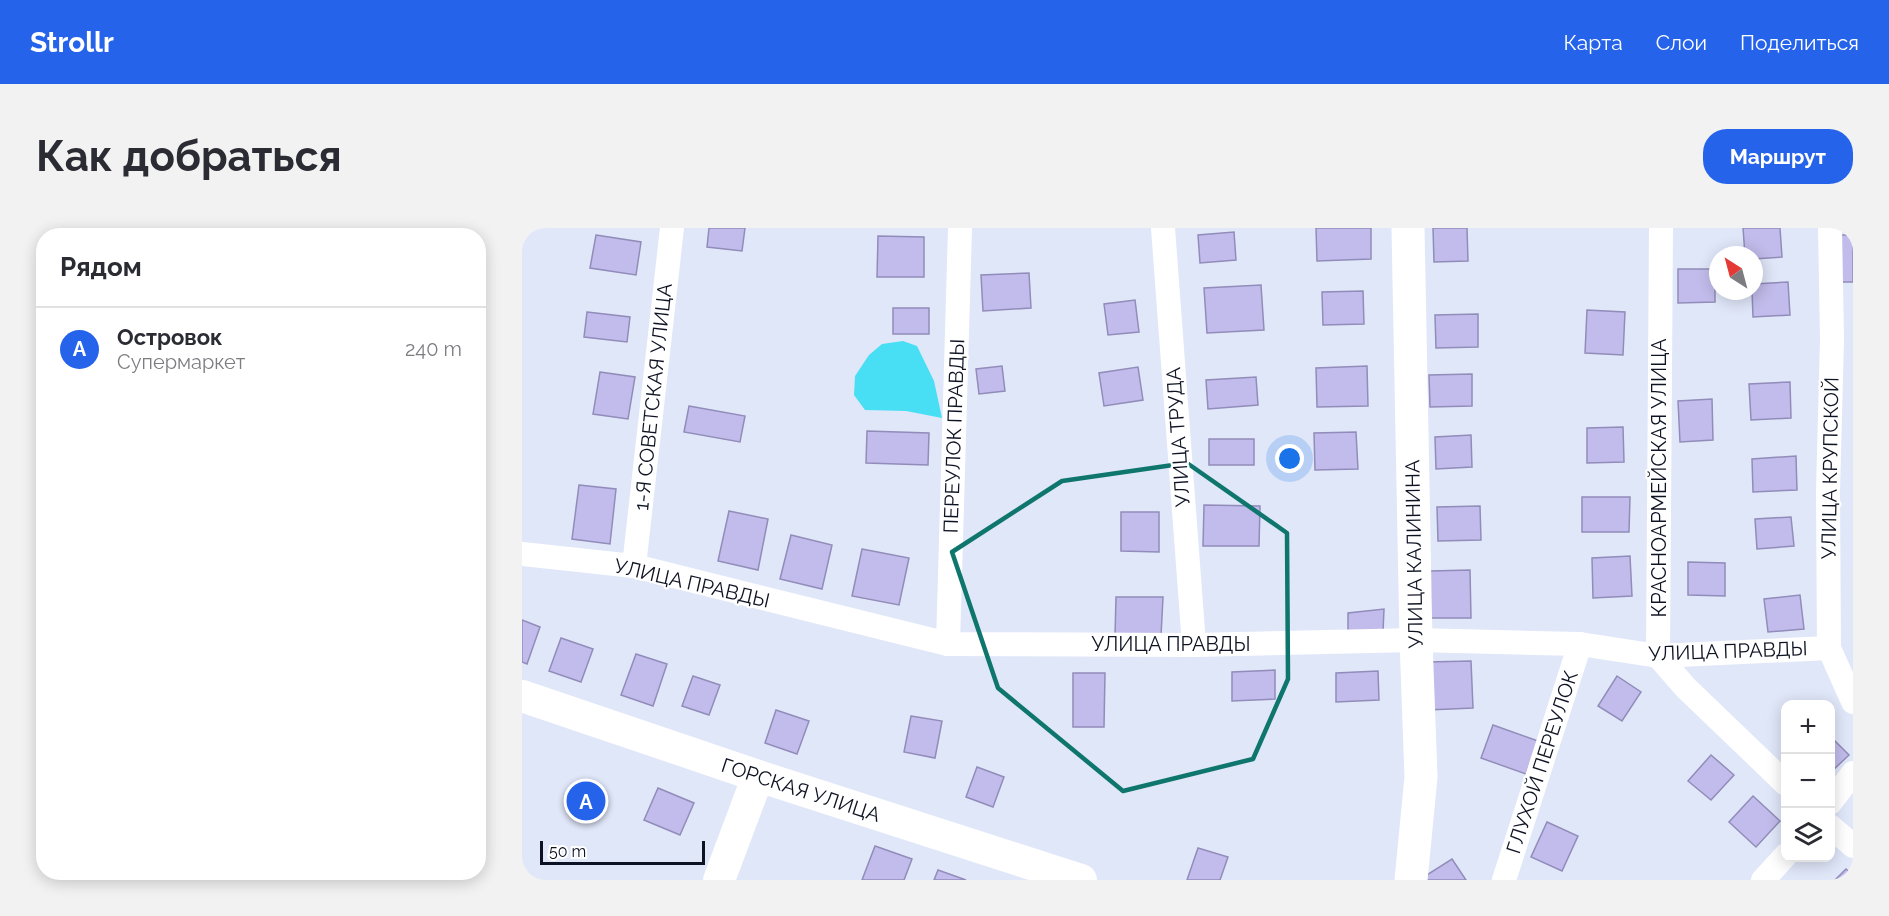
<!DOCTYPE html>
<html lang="ru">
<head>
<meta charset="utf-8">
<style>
	body { margin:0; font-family:Raleway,sans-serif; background:#f2f2f3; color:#2b2b33 }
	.controls { position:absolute; right:18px; bottom:18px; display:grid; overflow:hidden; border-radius:12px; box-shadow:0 3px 15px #0003 }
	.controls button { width:54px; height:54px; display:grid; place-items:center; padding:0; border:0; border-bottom:2px solid #e1e1e2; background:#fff; color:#2b2b33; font:30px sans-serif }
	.compass { position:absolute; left:1187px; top:18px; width:54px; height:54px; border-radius:50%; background:#fff; box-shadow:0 3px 15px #0003; rotate:324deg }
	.scale { position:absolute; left:18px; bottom:15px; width:165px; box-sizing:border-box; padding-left:6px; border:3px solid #0e1323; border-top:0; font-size:16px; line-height:21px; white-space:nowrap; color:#0e1323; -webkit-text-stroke:4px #fff; paint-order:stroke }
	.you { position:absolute; left:768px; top:231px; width:21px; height:21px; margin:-15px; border:4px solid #fff; border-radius:50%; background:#1a73e8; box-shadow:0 0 0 9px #1a73e833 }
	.badge { display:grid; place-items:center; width:39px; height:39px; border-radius:50%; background:#2563eb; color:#fff; font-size:20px; font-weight:700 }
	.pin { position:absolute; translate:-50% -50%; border:3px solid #fff; box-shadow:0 2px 6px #0006 }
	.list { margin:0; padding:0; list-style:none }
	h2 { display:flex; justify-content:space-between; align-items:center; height:78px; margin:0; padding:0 24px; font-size:26px }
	h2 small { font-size:20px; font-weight:400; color:#7c7c81 }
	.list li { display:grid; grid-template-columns:39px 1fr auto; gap:18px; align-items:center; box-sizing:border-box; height:84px; padding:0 24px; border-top:2px solid #e1e1e2 }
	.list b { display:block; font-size:22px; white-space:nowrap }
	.list p { margin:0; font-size:20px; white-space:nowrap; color:#7c7c81 }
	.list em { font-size:20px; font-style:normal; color:#7c7c81 }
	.icon { flex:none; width:33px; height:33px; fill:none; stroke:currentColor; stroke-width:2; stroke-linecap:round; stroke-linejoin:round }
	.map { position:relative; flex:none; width:1331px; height:652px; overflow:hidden; border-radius:24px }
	header { display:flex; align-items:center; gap:36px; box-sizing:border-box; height:84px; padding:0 30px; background:#2563eb; color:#fff }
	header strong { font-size:28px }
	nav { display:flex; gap:33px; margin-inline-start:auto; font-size:21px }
	.intro { display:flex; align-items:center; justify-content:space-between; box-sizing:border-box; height:144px; padding:0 36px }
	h1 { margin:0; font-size:42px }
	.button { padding:15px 27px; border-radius:24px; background:#2563eb; color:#fff; font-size:21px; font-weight:700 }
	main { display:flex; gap:36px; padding:0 36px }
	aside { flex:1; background:#fff; border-radius:24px; box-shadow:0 3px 15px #0003 }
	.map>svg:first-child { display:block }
	.water { fill:#48dff5 }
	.building { fill:#c1bceb; stroke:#918cb9; stroke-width:1.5 }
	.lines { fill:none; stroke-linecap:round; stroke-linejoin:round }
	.minor { stroke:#fff; stroke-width:24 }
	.tertiary { stroke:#fff; stroke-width:32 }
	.secondary { stroke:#fff; stroke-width:33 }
	.marked { fill:none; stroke:#0f766e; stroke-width:4.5; stroke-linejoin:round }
	.labels { text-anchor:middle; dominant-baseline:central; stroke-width:4.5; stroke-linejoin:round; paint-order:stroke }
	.street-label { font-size:20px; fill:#0e1323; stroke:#fff }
</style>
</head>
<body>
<header>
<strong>Strollr</strong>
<nav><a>Карта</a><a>Слои</a><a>Поделиться</a></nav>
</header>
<div class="intro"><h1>Как добраться</h1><a class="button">Маршрут</a></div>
<main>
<aside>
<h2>Рядом<small></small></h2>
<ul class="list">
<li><span class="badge">A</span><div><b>Островок</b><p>Супермаркет</p></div><em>240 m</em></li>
</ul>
</aside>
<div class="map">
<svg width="1331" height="652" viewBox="0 0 1331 652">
	<rect width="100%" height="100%" fill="#e0e7f9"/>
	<path class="water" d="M381,113L395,118L412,153L420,190L384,183L343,182L332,167L333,148L347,127L360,116Z"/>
	<g class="building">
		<path d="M187,0H223L220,23L185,19Z"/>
		<path d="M794,0H849V31L795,33Z"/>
		<path d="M911,0H945L946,33L912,34Z"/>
		<path d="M1221,0H1258L1260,29L1232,31V27H1223Z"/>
		<path d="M712,4L714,32L678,35L676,7Z"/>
		<path d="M74,7L119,14L114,47L68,40Z"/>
		<path d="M1319,7H1331V54H1318Z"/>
		<path d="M356,8L402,9V49H355Z"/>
		<path d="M1156,41H1193V74L1156,75Z"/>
		<path d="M507,45L509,80L461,83L459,47Z"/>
		<path d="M1266,54L1268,87L1231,89L1230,63H1232V56Z"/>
		<path d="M739,57L742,102L685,105L682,60Z"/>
		<path d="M841,63L842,96L801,97L800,64Z"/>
		<path d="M613,72L617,104L586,107L582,76Z"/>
		<rect x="371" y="80" width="36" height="26"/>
		<path d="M1065,82L1103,84L1101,127L1063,125Z"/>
		<path d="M65,84L108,89L105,114L62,109Z"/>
		<path d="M956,86V119L914,120L913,87Z"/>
		<path d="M480,138L483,163L457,166L454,141Z"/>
		<path d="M845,138L846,178L795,179L794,140Z"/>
		<path d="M616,139L621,172L582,178L577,145Z"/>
		<path d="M78,144L113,149L106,191L71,186Z"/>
		<path d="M950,146V178L908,179L907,147Z"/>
		<path d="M734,149L736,177L686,181L684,152Z"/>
		<path d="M1268,154L1269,190L1229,192L1227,156Z"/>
		<path d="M1190,171L1191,212L1158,214L1156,173Z"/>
		<path d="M167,178L223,188L218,214L162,204Z"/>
		<path d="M1101,199L1102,234L1065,235V200Z"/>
		<path d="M345,203L407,205L406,237L344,235Z"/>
		<path d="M834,204L836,241L793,242L792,205Z"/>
		<path d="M949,207L950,239L914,241L913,209Z"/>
		<rect x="687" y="211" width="45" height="26"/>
		<path d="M1274,228L1275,262L1231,264L1230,231Z"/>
		<path d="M57,257L94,261L88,316L50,311Z"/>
		<path d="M1060,269H1108L1107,304H1060Z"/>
		<path d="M682,277L738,278L737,318H681Z"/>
		<path d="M958,278L959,312L916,313L915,279Z"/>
		<path d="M207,283L246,291L236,342L196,333Z"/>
		<path d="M599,284H637V324L599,323Z"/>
		<path d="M1269,289L1272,318L1235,321L1233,291Z"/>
		<path d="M269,307L310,317L300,361L258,351Z"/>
		<path d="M340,321L387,330L377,377L330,368Z"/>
		<path d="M1108,328L1110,368L1071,370L1070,330Z"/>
		<path d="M1166,334L1203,335V368L1166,367Z"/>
		<path d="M948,342L949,390H909L908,343Z"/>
		<path d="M1278,367L1282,401L1246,404L1242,371Z"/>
		<path d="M594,369H641L639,408H593Z"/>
		<path d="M862,381L861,404L826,407V385Z"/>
		<path d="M0,392L18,399L5,436L0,434Z"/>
		<path d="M39,410L71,421L59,454L27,443Z"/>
		<path d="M114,426L145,436L131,478L99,467Z"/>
		<path d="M949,433L951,480L906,482L905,434Z"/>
		<path d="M753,442V471L710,473V444Z"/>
		<path d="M856,443L857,472L814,474V445Z"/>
		<path d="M551,445H583L582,499H551Z"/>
		<path d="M171,448L198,457L187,487L160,478Z"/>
		<path d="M1095,448L1119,464L1100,493L1076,478Z"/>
		<path d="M254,482L287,493L275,526L243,515Z"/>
		<path d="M389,488L420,493L413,530L382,524Z"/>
		<path d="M971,497L1016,513L1004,546L959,530Z"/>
		<path d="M1308,508L1327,527L1308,545Z"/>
		<path d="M1189,527L1212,547L1189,572L1166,553Z"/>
		<path d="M455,539L482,549L471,579L444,569Z"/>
		<path d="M136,560L172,575L158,607L122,592Z"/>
		<path d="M1231,568L1258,593L1234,619L1207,594Z"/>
		<path d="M1025,594L1056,608L1040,643L1009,629Z"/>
		<path d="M353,618L390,631L382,652H340Z"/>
		<path d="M676,620L706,629L698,652H665Z"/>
		<path d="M930,631L944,652H901L900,650Z"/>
		<path d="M1324,641L1331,647V652H1313Z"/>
		<path d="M416,642L444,652H412Z"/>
	</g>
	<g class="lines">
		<g class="minor">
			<path d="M641,0L672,417"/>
			<path d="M1139,0L1136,428L1164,460L1264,556"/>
			<path d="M1308,0L1310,111L1306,263L1307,420L1331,474"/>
			<path d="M0,326L112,338L426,416L672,417L894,412L1058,416L1136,428L1307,420"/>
			<path d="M112,338L150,0"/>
			<path d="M426,416L438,0"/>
			<path d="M1308,575L1331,545"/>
			<path d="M1308,598L1331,618"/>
			<path d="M982,652L1058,416"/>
			<path d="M1241,652L1264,627"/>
		</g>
		<g class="tertiary">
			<path d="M0,468L236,548L559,652"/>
			<path d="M197,652L236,548"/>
		</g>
		<path class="secondary" d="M886,0L894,412L899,549L889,652"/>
	</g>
	<path class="marked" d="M665,235L765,305L766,451L731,531L601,563L476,460L430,324L540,253Z"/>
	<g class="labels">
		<g class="street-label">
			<text transform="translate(131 169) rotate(-84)">1-Я СОВЕТСКАЯ УЛИЦА</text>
			<text transform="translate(432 208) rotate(-88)">ПЕРЕУЛОК ПРАВДЫ</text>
			<text transform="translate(656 209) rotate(-94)">УЛИЦА ТРУДА</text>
			<text transform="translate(1308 240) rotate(-89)">УЛИЦА КРУПСКОЙ</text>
			<text transform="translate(1137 250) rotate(-90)">КРАСНОАРМЕЙСКАЯ УЛИЦА</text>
			<text transform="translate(892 326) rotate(-91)">УЛИЦА КАЛИНИНА</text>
			<text transform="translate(170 355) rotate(13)">УЛИЦА ПРАВДЫ</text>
			<text x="649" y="416">УЛИЦА ПРАВДЫ</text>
			<text transform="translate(1206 423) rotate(-2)">УЛИЦА ПРАВДЫ</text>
			<text transform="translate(1020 534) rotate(-72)">ГЛУХОЙ ПЕРЕУЛОК</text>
			<text transform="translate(279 562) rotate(18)">ГОРСКАЯ УЛИЦА</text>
		</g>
	</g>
</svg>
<div class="controls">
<button>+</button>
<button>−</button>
<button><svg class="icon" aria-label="layers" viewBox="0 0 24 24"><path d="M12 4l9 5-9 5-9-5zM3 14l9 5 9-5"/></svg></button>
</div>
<svg class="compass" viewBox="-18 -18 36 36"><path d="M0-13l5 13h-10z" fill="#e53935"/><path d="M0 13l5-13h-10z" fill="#7c7c81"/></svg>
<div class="scale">50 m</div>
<div class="you"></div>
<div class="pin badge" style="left:64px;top:573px">A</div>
</div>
</main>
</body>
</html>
